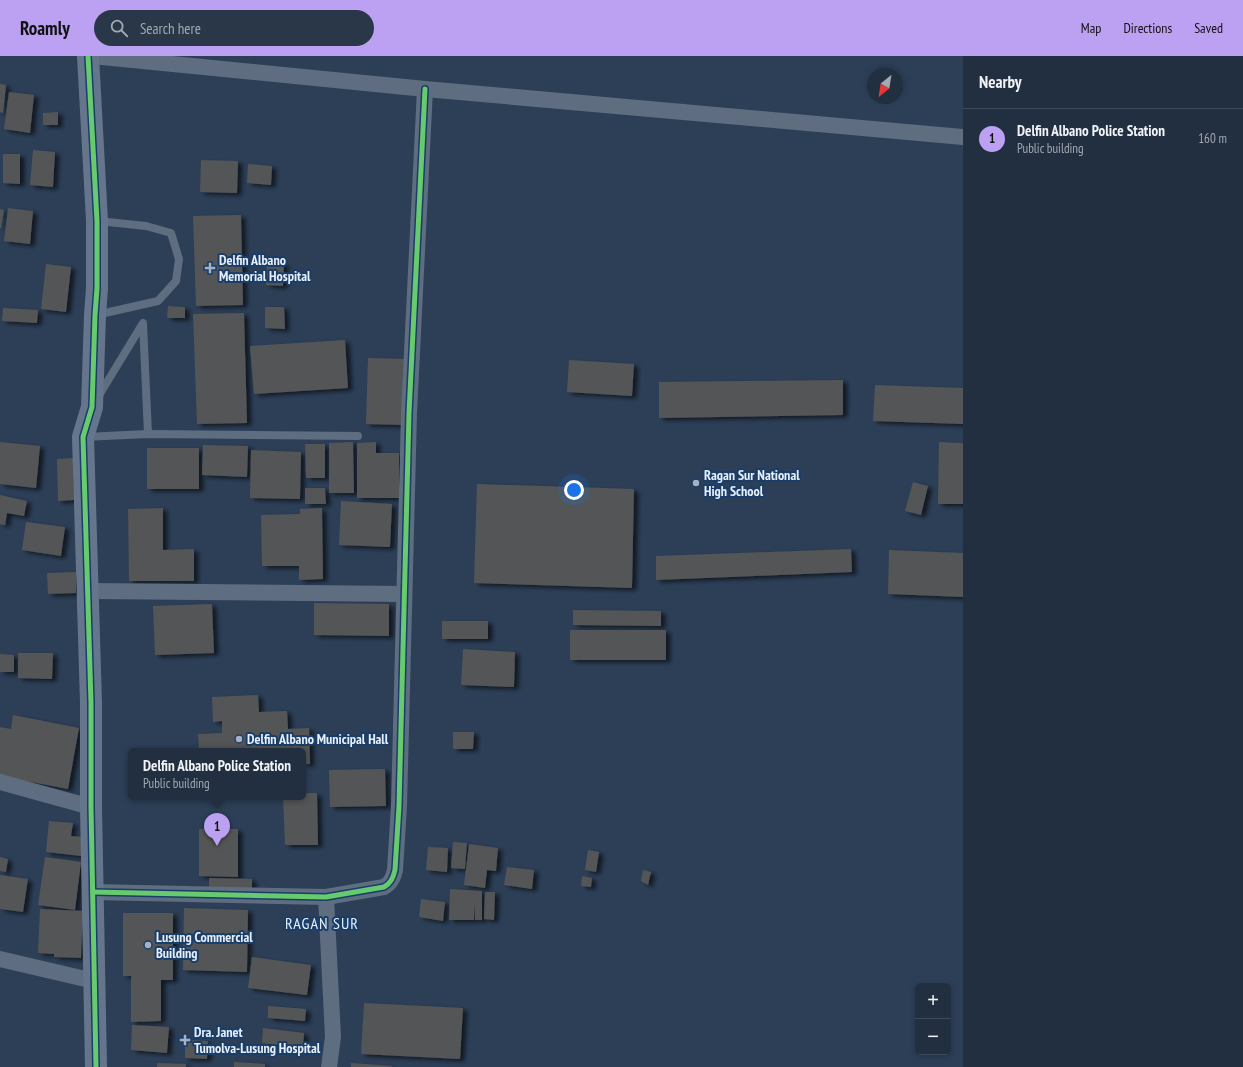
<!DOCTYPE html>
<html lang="en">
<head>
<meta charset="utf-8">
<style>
	body { margin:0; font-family:"PT Sans Narrow",sans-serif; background:#293748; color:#f1f3f6 }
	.controls { position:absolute; right:12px; bottom:12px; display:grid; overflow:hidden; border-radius:6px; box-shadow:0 2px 6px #0003 }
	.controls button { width:36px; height:36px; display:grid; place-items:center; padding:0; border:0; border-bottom:1px solid #3e4a5a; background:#212f41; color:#f1f3f6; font:20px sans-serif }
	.compass { position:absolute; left:867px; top:12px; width:36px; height:36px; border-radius:50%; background:#212f41; box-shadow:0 2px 6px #0003; rotate:210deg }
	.you { position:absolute; left:574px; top:434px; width:14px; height:14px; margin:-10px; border:3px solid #fff; border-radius:50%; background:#1a73e8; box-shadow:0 0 0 6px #1a73e833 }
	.badge { display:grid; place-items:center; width:26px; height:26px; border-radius:50%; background:#bca0f2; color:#111; font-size:13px; font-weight:700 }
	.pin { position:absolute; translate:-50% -33px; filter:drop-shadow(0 1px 2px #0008) }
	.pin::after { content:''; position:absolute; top:21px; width:14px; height:12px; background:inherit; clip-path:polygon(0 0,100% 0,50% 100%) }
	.popup { position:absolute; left:128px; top:692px; width:178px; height:52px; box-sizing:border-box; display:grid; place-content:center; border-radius:6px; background:#212f41; filter:drop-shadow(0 1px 3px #0005); font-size:13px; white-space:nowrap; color:#a2a9b1 }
	.popup b { font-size:15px; color:#f1f3f6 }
	.popup::after { content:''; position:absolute; left:50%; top:100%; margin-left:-8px; border:8px solid transparent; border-top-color:#212f41 }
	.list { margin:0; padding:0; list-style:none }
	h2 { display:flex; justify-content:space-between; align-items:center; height:52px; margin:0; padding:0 16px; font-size:17px }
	h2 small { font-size:13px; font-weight:400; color:#a2a9b1 }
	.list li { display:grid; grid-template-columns:26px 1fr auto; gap:12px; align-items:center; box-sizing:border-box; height:60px; padding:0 16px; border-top:1px solid #3e4a5a }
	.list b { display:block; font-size:15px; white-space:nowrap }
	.list p { margin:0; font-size:13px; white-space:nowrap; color:#a2a9b1 }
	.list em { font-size:13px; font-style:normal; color:#a2a9b1 }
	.icon { flex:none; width:22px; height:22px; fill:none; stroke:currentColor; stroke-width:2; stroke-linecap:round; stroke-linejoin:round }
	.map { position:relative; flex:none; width:963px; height:1011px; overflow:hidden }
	header { display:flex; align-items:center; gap:24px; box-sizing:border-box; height:56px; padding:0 20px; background:#bca0f2; color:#111 }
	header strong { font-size:19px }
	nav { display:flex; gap:22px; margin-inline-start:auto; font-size:14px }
	.search { width:280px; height:36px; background:#293748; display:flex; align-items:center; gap:10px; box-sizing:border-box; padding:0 14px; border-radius:22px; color:#a2a9b1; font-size:15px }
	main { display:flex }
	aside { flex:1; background:#212f41 }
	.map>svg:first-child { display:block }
	.building { fill:#535557; filter:url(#shadow) }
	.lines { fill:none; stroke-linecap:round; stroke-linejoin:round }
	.lane { stroke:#5e6d7f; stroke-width:8 }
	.street { stroke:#5e6d7f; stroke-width:16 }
	.secondary { stroke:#65768c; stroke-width:22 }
	.cycleway-casing { stroke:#1a3e69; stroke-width:8 }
	.cycleway { stroke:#67ca6e; stroke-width:5 }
	.poi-dot { fill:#a6b2c1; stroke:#1a3e69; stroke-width:1.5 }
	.labels { text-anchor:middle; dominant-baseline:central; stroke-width:4; stroke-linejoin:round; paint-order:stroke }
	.poi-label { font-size:14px; font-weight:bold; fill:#e7f0fa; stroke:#1a3e69; text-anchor:start }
	.quarter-label { font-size:16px; letter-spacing:1px; fill:#e7f0fa; stroke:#1a3e69 }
</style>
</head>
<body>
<header>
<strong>Roamly</strong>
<div class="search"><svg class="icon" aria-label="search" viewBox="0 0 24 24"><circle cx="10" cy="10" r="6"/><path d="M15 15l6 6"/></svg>Search here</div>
<nav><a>Map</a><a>Directions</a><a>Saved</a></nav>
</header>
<main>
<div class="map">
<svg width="963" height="1011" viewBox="0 0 963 1011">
	<defs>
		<filter id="shadow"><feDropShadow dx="4.5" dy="2.5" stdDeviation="2" flood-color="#0009"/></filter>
	</defs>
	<rect width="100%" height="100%" fill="#2c3f57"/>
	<g class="building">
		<path d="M0,28L6,29L3,57L0,56Z"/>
		<path d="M9,36L34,39L30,77L4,73Z"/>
		<path d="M58,56V69H43V57Z"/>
		<path d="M33,94L55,96L53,131L30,129Z"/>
		<path d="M3,98H20V128L3,127Z"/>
		<path d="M201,104L238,105L237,137L200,136Z"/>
		<path d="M248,108L272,110L271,129L247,127Z"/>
		<path d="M8,152L33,155L30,188L4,185Z"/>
		<path d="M0,153L4,154L1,172H0Z"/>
		<path d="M241,159L243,249L196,250L193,160Z"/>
		<path d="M267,206L284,207L283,230L266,229Z"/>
		<path d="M46,208L71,211L66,256L41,253Z"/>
		<path d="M168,250L185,251V262H167Z"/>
		<path d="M265,251H284L285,273L265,272Z"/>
		<path d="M3,252L38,254L37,267L2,265Z"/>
		<path d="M244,257L247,367L197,368L193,258Z"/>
		<path d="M345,284L348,332L254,338L250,290Z"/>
		<path d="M368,302L406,303L404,369L366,368Z"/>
		<path d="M569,304L634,308L632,340L567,336Z"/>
		<path d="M843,324V359L659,362V326Z"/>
		<path d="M875,329L963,332V368L873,365Z"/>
		<path d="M0,386L40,390L36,432L0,428Z"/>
		<path d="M353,386L354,437H329V387Z"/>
		<path d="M376,386V397H399V442H357V387Z"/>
		<path d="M939,386L963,387V448H938Z"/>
		<path d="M305,388H325V422H306Z"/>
		<path d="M203,389L248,390L247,421L202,419Z"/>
		<rect x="147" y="392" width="52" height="41"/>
		<path d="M251,394L301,396L300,443L250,442Z"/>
		<path d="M73,402L74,444L58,445L57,403Z"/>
		<path d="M913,426L928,430L921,459L905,455Z"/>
		<path d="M477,428L634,433L632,532L474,527Z"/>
		<path d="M305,432H325L326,448H305Z"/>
		<path d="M0,439L27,445L24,460L7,457L5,469L0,468Z"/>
		<path d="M341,445L392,448L390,491L339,489Z"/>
		<path d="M163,452V494L194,493V525H129L128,453Z"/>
		<path d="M322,452L323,523L299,524V510H262L261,459L300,458V453Z"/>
		<path d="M26,466L65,471L61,500L22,494Z"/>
		<path d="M851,493L852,516L656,524V500Z"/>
		<path d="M889,494L963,497V541L888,538Z"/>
		<path d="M76,516V537L48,538L47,517Z"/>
		<path d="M314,547L389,548V580L314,579Z"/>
		<path d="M212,548L214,597L155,599L153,550Z"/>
		<path d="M573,554L661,555V570L573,569Z"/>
		<rect x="442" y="565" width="46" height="18"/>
		<rect x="570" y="574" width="96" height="30"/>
		<path d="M463,593L515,596L514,631L461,629Z"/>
		<path d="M18,597H53L52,623L18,622Z"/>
		<path d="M0,598L14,599V616H0Z"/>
		<path d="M258,639L259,656L287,655L288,673L309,672L310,708H303V695H199L198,678L222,677V665L213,666L212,641Z"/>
		<path d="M13,659L79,672L68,733L0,720V671L11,673Z"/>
		<path d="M453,676H474L473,693H453Z"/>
		<path d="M385,713L386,750L330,751L329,714Z"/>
		<path d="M303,737H317L318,789H285L283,741H303Z"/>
		<path d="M49,765L73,767L71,780L83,781L81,800L46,796Z"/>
		<path d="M199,773H238V821L199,820Z"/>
		<path d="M453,786L467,787L465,813L451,812Z"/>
		<path d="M469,788L498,792L496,815L487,814L485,832L464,829Z"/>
		<path d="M428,791L448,792L447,816L426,814Z"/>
		<path d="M588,794L599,796L596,816L585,814Z"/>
		<path d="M0,801L8,803L6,816L0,815Z"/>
		<path d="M45,801L81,806L75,854L38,849Z"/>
		<path d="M507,811L534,814L532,833L504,829Z"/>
		<path d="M643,814L651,816L648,829L641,825Z"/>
		<path d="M0,819L28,823L23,856L0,853Z"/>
		<path d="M582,820L592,822L591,831L581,830Z"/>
		<path d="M209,822L252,823V835L209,834Z"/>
		<path d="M450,833L482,835V864H475V844L474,864H449Z"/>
		<path d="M485,836H495L494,864L484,863Z"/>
		<path d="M421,843L445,846L443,865L419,861Z"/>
		<path d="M184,852L248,854L247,916L183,914Z"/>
		<path d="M40,853L83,855L81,902L54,901V898L38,897Z"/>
		<path d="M123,857H173V924H161V965L131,966V920H123Z"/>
		<path d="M252,901L311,909L307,939L248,932Z"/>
		<path d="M364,947L463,952L460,1003L361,998Z"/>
		<path d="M268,950L306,953L305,965L268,962Z"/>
		<path d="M132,969L169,971L167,997L131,994Z"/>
		<path d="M263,972L304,977L303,992L262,987Z"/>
		<path d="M185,984L208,985L207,1003L185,1002Z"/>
		<path d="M234,1006L265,1008V1011H234Z"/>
		<path d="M157,1007L186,1008V1011H157Z"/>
		<path d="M351,1007L392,1010V1011H351Z"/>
	</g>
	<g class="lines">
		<g class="lane">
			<path d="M96,259L158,245L176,225L179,203L171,177L146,170L98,165"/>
			<path d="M98,341L143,267L148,378"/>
			<path d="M84,381L148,378L358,380"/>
		</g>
		<g class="street">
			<path d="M92,0L425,33L963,81"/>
			<path d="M89,535L404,538"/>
			<path d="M0,726L91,751"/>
			<path d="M93,836L326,841L384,831C391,827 393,822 395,814L399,750L409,357L425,33"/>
			<path d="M326,841L333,981L329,1011"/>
			<path d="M0,903L94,925"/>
		</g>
		<path class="secondary" d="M88,0L97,165V232L95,259L92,351L83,381L91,647V751L96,1011"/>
		<g class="cycleway-casing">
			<g id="cycleway">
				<path d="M88,0L97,165V232L95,259L92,351L83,381L91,647V751L96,1011"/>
				<path d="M93,836L326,841L384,831C391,827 393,822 395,814L399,750L409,357L425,33"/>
			</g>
		</g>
		<use href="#cycleway" class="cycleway"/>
	</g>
	<g class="poi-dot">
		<path d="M208 206h4v4h4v4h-4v4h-4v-4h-4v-4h4z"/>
		<circle cx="696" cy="427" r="4"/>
		<circle cx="239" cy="683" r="4"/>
		<circle cx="148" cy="889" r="4"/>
		<path d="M183 978h4v4h4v4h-4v4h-4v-4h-4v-4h4z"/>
	</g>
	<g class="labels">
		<g class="poi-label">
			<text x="219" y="204">Delfin Albano<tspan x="219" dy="16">Memorial Hospital</tspan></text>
			<text x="704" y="419">Ragan Sur National<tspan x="704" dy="16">High School</tspan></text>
			<text x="247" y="683">Delfin Albano Municipal Hall</text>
			<text x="156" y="881">Lusung Commercial<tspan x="156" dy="16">Building</tspan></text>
			<text x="194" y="976">Dra. Janet<tspan x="194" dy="16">Tumolva-Lusung Hospital</tspan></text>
		</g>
		<g class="quarter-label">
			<text x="322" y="867">RAGAN SUR</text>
		</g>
	</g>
</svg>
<div class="controls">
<button>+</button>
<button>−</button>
</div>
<svg class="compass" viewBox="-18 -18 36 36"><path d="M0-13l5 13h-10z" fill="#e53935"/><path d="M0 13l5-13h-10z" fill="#a2a9b1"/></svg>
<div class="you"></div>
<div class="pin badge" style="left:217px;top:790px">1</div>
<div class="popup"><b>Delfin Albano Police Station</b>Public building</div>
</div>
<aside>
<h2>Nearby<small></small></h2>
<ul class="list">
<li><span class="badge">1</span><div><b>Delfin Albano Police Station</b><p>Public building</p></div><em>160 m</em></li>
</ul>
</aside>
</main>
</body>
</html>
